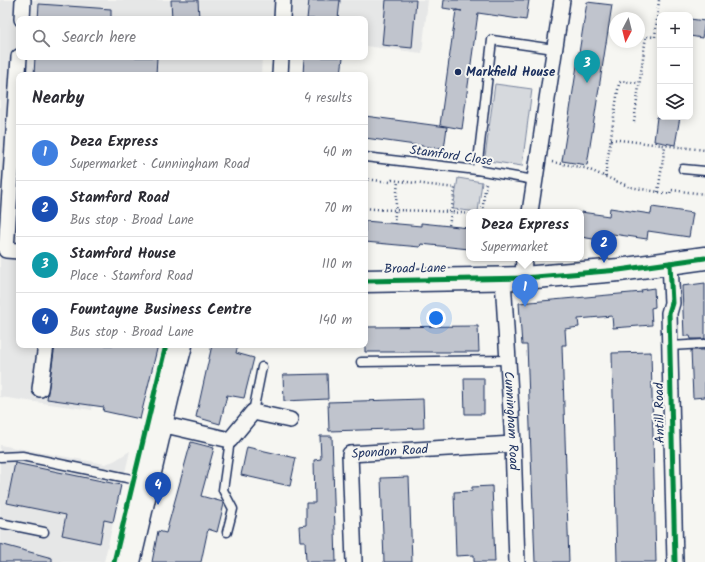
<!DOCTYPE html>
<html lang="en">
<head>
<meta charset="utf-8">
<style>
	body { margin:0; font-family:Kalam,sans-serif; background:#f7f7f7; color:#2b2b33 }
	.controls { position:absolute; right:12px; top:12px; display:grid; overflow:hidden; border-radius:8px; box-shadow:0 2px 10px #0003 }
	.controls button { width:36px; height:36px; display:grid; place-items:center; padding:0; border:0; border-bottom:1px solid #e1e1e2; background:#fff; color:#2b2b33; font:20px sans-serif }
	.compass { position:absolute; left:609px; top:12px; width:36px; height:36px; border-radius:50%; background:#fff; box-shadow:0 2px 10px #0003; rotate:187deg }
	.you { position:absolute; left:436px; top:318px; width:14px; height:14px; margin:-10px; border:3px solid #fff; border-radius:50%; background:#1a73e8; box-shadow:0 0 0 6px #1a73e833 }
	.badge { display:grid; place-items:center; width:26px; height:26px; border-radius:50%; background:#0f766e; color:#fff; font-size:13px; font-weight:700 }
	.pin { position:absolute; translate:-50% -33px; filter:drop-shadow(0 1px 2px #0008) }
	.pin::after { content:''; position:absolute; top:21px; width:14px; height:12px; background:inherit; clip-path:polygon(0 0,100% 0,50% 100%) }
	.popup { position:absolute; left:466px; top:209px; width:118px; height:52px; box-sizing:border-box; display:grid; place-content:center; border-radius:8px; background:#fff; filter:drop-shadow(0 1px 3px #0005); font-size:13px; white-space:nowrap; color:#7c7c81 }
	.popup b { font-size:15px; color:#2b2b33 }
	.popup::after { content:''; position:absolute; left:50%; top:100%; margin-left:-8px; border:8px solid transparent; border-top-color:#fff }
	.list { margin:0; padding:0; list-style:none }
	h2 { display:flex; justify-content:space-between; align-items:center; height:52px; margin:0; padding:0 16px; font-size:17px }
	h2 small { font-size:13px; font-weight:400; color:#7c7c81 }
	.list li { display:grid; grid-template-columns:26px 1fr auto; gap:12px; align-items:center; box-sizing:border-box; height:56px; padding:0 16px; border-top:1px solid #e1e1e2 }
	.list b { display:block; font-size:15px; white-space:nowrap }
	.list p { margin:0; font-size:13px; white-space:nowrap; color:#7c7c81 }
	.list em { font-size:13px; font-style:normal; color:#7c7c81 }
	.icon { flex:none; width:22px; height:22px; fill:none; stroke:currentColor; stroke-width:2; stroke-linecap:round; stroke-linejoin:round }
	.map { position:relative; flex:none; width:705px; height:562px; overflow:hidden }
	.search { position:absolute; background:#fff; box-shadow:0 2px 10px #0003; left:16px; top:16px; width:352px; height:44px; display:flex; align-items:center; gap:10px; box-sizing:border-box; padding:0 14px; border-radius:8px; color:#7c7c81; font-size:15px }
	.panel { position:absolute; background:#fff; box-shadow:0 2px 10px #0003; left:16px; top:72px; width:352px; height:276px; border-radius:8px }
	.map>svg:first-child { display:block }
	.built { fill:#e6e7e7 }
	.green { fill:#d6d9dd; stroke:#78849e }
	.building { fill:#c0c4cd; stroke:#1b2f5e }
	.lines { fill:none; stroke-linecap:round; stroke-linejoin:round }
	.lane-casing { stroke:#1b2f5e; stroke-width:11 }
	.street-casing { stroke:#1b2f5e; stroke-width:18 }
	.primary-casing { stroke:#1b2f5e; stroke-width:25 }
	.path { stroke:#1b2f5e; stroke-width:2.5; stroke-dasharray:1 3; stroke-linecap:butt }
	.lane { stroke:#f6f6f2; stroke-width:8 }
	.street { stroke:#f6f6f2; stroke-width:15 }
	.primary { stroke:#f6f6f2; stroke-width:22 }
	.cycleway-casing { stroke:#f6f6f2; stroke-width:8 }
	.cycleway { stroke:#00873e; stroke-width:5 }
	.poi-dot { fill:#1b2f5e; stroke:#f6f6f2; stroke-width:1.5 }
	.labels { text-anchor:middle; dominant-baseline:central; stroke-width:4; stroke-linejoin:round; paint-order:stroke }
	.poi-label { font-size:13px; font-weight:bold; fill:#1b2f5e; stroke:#f6f6f2; text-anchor:start }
	.street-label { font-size:13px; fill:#1b2f5e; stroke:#f6f6f2 }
</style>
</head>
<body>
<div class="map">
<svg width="705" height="562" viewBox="0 0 705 562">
	<rect width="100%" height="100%" fill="#f6f6f2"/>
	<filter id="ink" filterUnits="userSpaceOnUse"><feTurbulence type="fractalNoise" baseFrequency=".025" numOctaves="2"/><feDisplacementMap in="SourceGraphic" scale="8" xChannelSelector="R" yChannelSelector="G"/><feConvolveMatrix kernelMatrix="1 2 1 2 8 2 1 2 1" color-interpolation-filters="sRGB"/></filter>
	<g filter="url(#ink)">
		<g class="built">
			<path d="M0,0H428L422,53L365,46V19H19V57H262L261,75H19V345H102L92,410L0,397Z"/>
			<path d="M0,445L105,464L114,461L130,451L104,562H0Z"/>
		</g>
		<g class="green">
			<path d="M495,84L532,89L522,166L489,161L485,157Z"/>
			<path d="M458,178L482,182L478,212L453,209Z"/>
		</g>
		<g class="building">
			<path d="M171,0H198L199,19H172Z"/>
			<path d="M309,0H340L338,19H307Z"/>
			<path d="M386,0H416L412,48L382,45Z"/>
			<path d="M444,0H529L526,20L478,13L462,129L440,125L456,10L462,11L443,8Z"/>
			<path d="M587,2L612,5L587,165L562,161Z"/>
			<path d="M39,4L111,9V19H38Z"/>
			<path d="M690,19L705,21L702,38L690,36Z"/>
			<path d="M35,57H157L156,75H34Z"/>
			<path d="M304,57H343L341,75H303Z"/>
			<path d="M365,116L447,127L444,149L365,138Z"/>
			<path d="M657,117H680L675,145L654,141Z"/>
			<path d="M652,207L693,213L689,237L648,231L647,239L606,233L605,241L581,237V212L609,216L610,208L651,214Z"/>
			<path d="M365,221L421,226V223L469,228V249L421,244L420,247L365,242Z"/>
			<path d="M705,283V339H691L690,336H684L682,286Z"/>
			<path d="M654,288L655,307L651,308L652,325L613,328L612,316L578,319L579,327L565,329L566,345H562L569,562H535L527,345H522L519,303L642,292L641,290Z"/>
			<path d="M478,326L479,352H365V327Z"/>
			<path d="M55,345H158L140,419L103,411L104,407L47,399Z"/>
			<path d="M212,345H238L236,353L254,358L244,398L227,395L220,424L196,417Z"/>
			<path d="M691,350H705V397L693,398Z"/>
			<path d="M651,352L656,562H617L612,353Z"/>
			<path d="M327,374L328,399L284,401L283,375Z"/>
			<path d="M464,378H484V414H465Z"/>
			<path d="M423,399L424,428L329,431L328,402Z"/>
			<path d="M320,436H332L336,562H306L305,541H300L299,526L306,525V503H315L314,460L321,459Z"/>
			<path d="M191,442L214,448L201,496L223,502L224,504L217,532L208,529L201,562H152L158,531L166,533Z"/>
			<path d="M247,447L296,458L290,486L241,475Z"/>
			<path d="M15,463L121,485L113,522L104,520L100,543L62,535L66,515L7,503Z"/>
			<path d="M409,477L412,562H384L381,478Z"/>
			<path d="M492,486L495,562H474V555L456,556L454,492L472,491V487Z"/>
			<path d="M0,544L52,558V562H0Z"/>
		</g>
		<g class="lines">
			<g class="lane-casing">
				<g id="lane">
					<path d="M365,157L477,170L534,180"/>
					<path d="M683,169L705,171"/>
					<path d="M477,170L492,40L554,49"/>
					<path d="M670,346L705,344"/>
					<path d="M361,362L508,360"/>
					<path d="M253,412L262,367"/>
					<path d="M0,457L22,456L146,482"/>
					<path d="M0,523L44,532"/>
					<path d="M227,532L233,509L223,490L230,440"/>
				</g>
			</g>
			<g class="street-casing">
				<g id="street">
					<path d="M22,19L23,0"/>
					<path d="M282,19L283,0"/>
					<path d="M280,75L281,57"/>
					<path d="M530,212L562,0"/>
					<path d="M19,251L6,250L19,57"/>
					<path d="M670,263L672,303L669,313L675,562"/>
					<path d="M523,278L524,258"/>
					<path id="s1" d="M503,279L513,444L517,562"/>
					<path d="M40,389L46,345"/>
					<path d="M161,424L230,440L253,412L290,420"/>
					<path id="s2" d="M354,562L350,454L513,444"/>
				</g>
			</g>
			<g class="primary-casing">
				<g id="primary">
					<path d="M365,281L523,278L619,270L705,258"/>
					<path d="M129,562L169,391L181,345"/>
				</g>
			</g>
			<g class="path">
				<path d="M634,122L646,36L655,37L659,0"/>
				<path d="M611,139L705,150"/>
				<path d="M552,162L585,168L630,187L670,194L671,190L705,194"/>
				<path d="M605,177L619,83L622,81L639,83"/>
				<path d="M365,179L390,182L392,180L455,188L449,226"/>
				<path d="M658,192L665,146"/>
				<path d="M365,208C400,212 435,209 469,214"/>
				<path d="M482,212L486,183"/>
				<path d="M394,224L398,181"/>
			</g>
			<use href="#lane" class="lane"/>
			<use href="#street" class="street"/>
			<use href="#primary" class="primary"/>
			<g class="cycleway-casing">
				<g id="cycleway">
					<path d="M670,263L672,303L669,313L675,562"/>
					<path d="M365,281L523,278L619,270L705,258"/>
					<path d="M114,562L166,345"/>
				</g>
			</g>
			<use href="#cycleway" class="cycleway"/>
		</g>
	</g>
	<circle class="poi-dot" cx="458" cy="72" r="4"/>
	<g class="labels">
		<g class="poi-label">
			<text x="466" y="72">Markfield House</text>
		</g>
		<g class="street-label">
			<text transform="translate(451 156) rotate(8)">Stamford Close</text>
			<text transform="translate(415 269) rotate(-1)">Broad Lane</text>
			<text transform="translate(660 413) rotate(-91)">Antill Road</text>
			<text stroke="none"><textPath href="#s1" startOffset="142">Cunningham Road</textPath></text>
			<text stroke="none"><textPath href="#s2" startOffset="148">Spondon Road</textPath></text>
		</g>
	</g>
</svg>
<div class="controls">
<button>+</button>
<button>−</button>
<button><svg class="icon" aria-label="layers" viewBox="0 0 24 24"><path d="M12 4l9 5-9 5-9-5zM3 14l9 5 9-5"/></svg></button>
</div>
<svg class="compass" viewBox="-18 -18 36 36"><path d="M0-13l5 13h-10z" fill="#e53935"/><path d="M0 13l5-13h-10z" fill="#7c7c81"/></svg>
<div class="you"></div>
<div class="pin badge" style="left:525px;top:307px;background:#3f7fe0">1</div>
<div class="popup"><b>Deza Express</b>Supermarket</div>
<div class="pin badge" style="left:604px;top:263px;background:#1a4fb4">2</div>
<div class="pin badge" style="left:587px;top:83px;background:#0f9aa8">3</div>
<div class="pin badge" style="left:158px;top:505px;background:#1a4fb4">4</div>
<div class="search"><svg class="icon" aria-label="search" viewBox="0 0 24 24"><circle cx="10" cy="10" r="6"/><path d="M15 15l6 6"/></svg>Search here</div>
<section class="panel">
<h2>Nearby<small>4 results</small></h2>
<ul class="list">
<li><span class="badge" style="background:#3f7fe0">1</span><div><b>Deza Express</b><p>Supermarket · Cunningham Road</p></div><em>40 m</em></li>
<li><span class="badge" style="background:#1a4fb4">2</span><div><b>Stamford Road</b><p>Bus stop · Broad Lane</p></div><em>70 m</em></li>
<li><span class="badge" style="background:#0f9aa8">3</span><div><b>Stamford House</b><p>Place · Stamford Road</p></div><em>110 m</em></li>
<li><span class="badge" style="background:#1a4fb4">4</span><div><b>Fountayne Business Centre</b><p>Bus stop · Broad Lane</p></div><em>140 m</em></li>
</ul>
</section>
</div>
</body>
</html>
